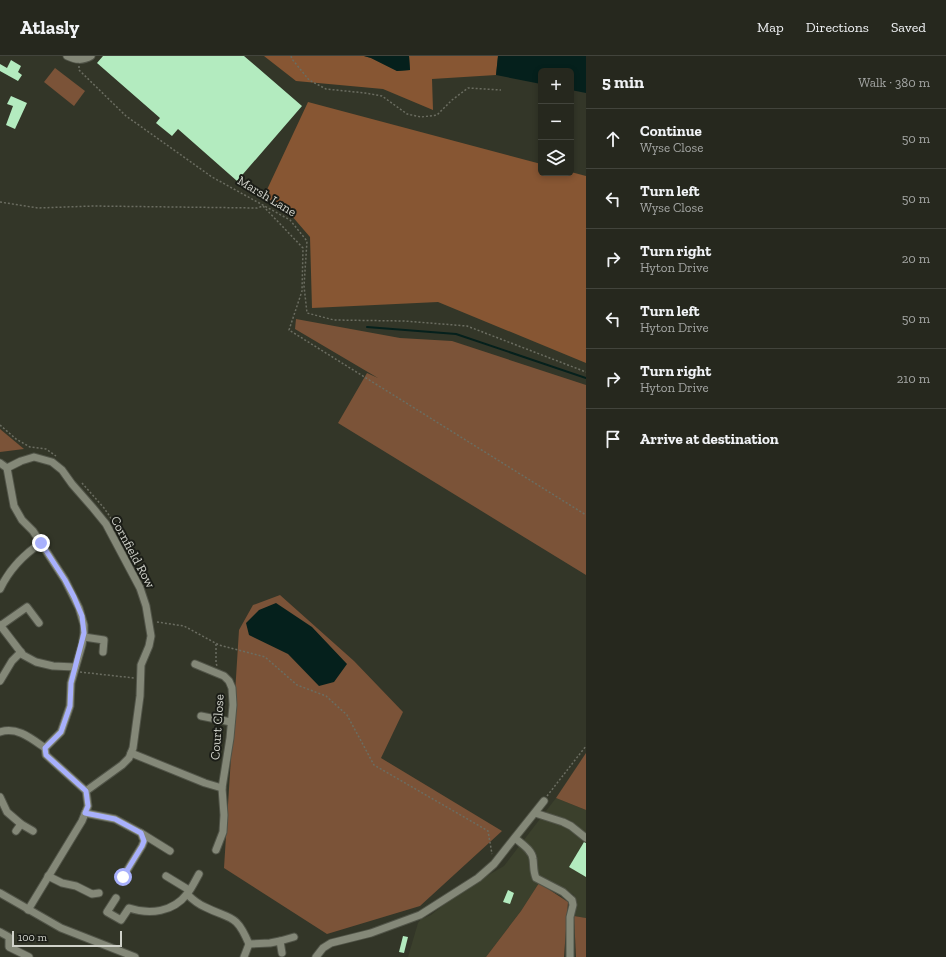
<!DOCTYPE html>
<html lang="en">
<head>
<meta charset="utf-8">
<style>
	body { margin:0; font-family:"Zilla Slab",serif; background:#2e3027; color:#f1f3f6 }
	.controls { position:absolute; right:12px; top:12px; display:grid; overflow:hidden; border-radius:6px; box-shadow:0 2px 6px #0003 }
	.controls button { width:36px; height:36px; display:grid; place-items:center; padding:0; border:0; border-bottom:1px solid #42443c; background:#26281e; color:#f1f3f6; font:20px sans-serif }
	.scale { position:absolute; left:12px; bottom:10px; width:110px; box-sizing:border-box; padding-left:4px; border:2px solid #d0d2ca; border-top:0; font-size:11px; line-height:14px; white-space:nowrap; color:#d0d2ca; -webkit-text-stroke:3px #1b1d17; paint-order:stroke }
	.stop { position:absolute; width:12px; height:12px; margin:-9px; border:3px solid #a8b0fc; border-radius:50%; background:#fff }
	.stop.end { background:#a8b0fc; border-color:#fff; box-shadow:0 1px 4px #0008 }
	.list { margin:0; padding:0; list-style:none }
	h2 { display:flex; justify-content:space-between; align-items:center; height:52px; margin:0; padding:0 16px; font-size:17px }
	h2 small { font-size:13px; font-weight:400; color:#a4a6a4 }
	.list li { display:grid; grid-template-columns:26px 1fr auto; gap:12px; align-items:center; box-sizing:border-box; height:60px; padding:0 16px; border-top:1px solid #42443c }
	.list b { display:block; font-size:15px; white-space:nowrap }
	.list p { margin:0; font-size:13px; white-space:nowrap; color:#a4a6a4 }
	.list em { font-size:13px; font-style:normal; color:#a4a6a4 }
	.icon { flex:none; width:22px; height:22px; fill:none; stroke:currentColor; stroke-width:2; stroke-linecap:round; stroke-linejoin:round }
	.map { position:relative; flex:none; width:586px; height:901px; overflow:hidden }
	header { display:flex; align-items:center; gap:24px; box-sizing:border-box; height:56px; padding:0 20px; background:#26281e; border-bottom:1px solid #42443c }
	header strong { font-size:19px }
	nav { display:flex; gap:22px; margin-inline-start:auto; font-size:14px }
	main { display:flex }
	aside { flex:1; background:#26281e }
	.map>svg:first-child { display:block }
	.built { fill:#3b402c }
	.green { fill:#7b5338 }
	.forest { fill:#875633 }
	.water { fill:#05201c }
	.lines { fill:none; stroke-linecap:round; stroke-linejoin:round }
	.stream { stroke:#05201c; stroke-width:2 }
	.building { fill:#b3ebbf }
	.minor-casing { stroke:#515448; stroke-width:9 }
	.path { stroke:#6b6d61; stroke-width:1.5; stroke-dasharray:2 2; stroke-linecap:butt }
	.minor { stroke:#848878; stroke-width:7 }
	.route { stroke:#a8b0fc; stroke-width:5 }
	.labels { text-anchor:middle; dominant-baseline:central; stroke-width:4; stroke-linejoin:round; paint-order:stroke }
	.street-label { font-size:13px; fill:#d0d2ca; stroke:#1b1d17 }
</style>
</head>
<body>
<header>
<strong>Atlasly</strong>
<nav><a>Map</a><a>Directions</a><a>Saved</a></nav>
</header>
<main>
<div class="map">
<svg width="586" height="901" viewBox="0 0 586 901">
	<rect width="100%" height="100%" fill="#333628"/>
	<path class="built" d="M556,742L586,754V862L574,860V839L543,821L521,855L486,901H408L418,867L421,863L431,859L458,837L504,810Z"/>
	<g class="green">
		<path d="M55,12L85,35L74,50L44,26Z"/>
		<path d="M296,263L400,282L452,285L586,329V519L338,367L367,317L378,322L295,273Z"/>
		<path d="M0,373L24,393L0,396Z"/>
		<path d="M280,539L354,605L403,656L381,702L502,775L420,850L327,878L224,812L239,574L253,549Z"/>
		<path d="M586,697V754L556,742Z"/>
		<path d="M539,827L568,846L564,901H486L521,855Z"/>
		<path d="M574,860L586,862V901H576Z"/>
	</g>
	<g class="forest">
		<path d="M264,0H364L371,2L397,15L410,14L409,0H498L496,19L432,23L433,54L383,33L296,25Z"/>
		<path d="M308,46L541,108V117H571V116L586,120V307L438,246L312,252L310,181L291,159L264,140Z"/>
	</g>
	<g class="water">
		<path d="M364,0H409L410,14L397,15L371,2Z"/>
		<path d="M498,0H586V37L571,34V15H541V28L496,19Z"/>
		<path d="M276,547L312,571L347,608L334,626L319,630L288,598L249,579L246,567L259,554Z"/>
	</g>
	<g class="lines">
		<path class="stream" d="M367,271L456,278L586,322"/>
	</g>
	<g class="building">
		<path d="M103,0H244L302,50L237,125L178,73L172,80L156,67L160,62L97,7Z"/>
		<path d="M11,4L21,10L18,16L22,19L18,25L0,15V8L7,12Z"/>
		<path d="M11,40L27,47L15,73L6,69L13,50L7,48Z"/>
		<path d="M584,786L586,787V821L569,811Z"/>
		<path d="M508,834L514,837L510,848L503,846Z"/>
		<path d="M403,880L408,881L404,897L399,896Z"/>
	</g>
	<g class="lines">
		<g class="minor-casing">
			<g id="minor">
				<path d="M67,0C76,4 82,5 91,0"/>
				<path d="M0,407L7,412L14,450L22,464L33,475L65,524L79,552L84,569V577L82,589L71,627L70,650L61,676L45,692L46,699L86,735L88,750L82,765L28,854"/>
				<path d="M7,412L21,405L34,401L52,406L62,414L72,428L93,452L106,468L140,532L146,550L151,580L149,590L141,609L140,640L133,692L129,702L122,709L86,735"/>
				<path d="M0,533C9,514 23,499 41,487"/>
				<path d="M0,569L23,599L36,606L53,610L75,611"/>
				<path d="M0,570L27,551L39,567"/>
				<path d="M84,581L104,584L103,596"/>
				<path d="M195,608L224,620L229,625L232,632L233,649L230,682L222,732L224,759L223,776L216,794"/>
				<path d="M0,625L12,605L21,596"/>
				<path d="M201,660L231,666"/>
				<path d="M0,676C17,670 32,683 45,692"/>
				<path d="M131,697L205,727L222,732"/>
				<path d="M0,741L7,756L21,768L33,775"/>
				<path d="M85,757L115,763L141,777L144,785L142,790L123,821"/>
				<path d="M535,757L563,766L571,770L586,782"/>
				<path d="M16,775L21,768"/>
				<path d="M141,777L170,795"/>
				<path d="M515,782C522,788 532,794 533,803C534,810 533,815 536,822L563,836L572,844L573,849L570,861V901"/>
				<path d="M48,820L62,827L76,830L92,838L99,837"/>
				<path d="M166,820L189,834"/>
				<path d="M0,837L61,872L135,901"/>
				<path d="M187,838C192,843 198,848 205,851C231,864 236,857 249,888L244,901"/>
				<path d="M116,842L107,856L121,864L129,852C150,859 173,856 187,838C192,832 195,825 199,818"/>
				<path d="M0,876L9,881V891L29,901"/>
				<path d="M249,888L270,887L280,885"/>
				<path d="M282,897L280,885L294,881"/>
				<path d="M316,901L323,892L331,887L371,877L420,859L478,822L494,808L505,794L544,745"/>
			</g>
		</g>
		<g class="path">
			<path d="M291,0L292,3L309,24L326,33L365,37L382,40L407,58L421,61L437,59L452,44L468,32L501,34"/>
			<path d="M79,10V14L126,60L212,121L290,164L307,185L304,230L307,257L334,264L404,265L467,270L586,316"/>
			<path d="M0,146L38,152L93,150L257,152L263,150L303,192L302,235L289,274L586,459"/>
			<path d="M0,369L16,383L30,391L46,393L56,400"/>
			<path d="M82,427L104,452L124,481L133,501"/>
			<path d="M157,566L184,570L219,589L265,601L297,629L326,640L347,659L374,709L488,775L492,798"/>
			<path d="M216,588V607L217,610"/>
			<path d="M80,616L134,622"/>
			<path d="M547,740L586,690"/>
		</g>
		<use href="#minor" class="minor"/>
	</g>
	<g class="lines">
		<path class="route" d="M41,487L65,524L74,541L82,560L84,577L71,627L70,650L61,676L45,692L46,699L86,735L88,750L85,757L115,763L141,777L144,785L142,790L123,821"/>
	</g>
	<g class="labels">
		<g class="street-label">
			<text transform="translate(267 140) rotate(31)">Marsh Lane</text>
			<text transform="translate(133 496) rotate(62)">Cornfield Row</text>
			<text transform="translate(217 671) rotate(-86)">Court Close</text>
		</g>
	</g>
</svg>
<div class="controls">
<button>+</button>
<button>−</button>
<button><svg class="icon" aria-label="layers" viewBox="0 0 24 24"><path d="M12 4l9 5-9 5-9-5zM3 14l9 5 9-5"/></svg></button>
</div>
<div class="scale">100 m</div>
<div class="stop" style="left:123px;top:821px"></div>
<div class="stop end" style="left:41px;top:487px"></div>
</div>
<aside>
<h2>5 min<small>Walk · 380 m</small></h2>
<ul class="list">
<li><svg class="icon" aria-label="ahead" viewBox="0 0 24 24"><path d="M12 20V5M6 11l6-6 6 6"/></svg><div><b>Continue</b><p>Wyse Close</p></div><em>50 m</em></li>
<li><svg class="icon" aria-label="left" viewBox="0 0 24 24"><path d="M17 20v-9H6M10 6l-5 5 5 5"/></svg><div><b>Turn left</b><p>Wyse Close</p></div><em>50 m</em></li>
<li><svg class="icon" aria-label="right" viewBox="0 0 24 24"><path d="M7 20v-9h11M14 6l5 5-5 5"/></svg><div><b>Turn right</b><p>Hyton Drive</p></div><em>20 m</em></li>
<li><svg class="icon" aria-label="left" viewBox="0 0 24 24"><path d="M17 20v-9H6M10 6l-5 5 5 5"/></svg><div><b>Turn left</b><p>Hyton Drive</p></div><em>50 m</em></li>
<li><svg class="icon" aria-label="right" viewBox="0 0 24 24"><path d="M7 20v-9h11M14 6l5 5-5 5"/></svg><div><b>Turn right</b><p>Hyton Drive</p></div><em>210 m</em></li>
<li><svg class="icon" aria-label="arrive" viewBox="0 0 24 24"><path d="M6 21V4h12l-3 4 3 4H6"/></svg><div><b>Arrive at destination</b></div></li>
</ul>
</aside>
</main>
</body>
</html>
